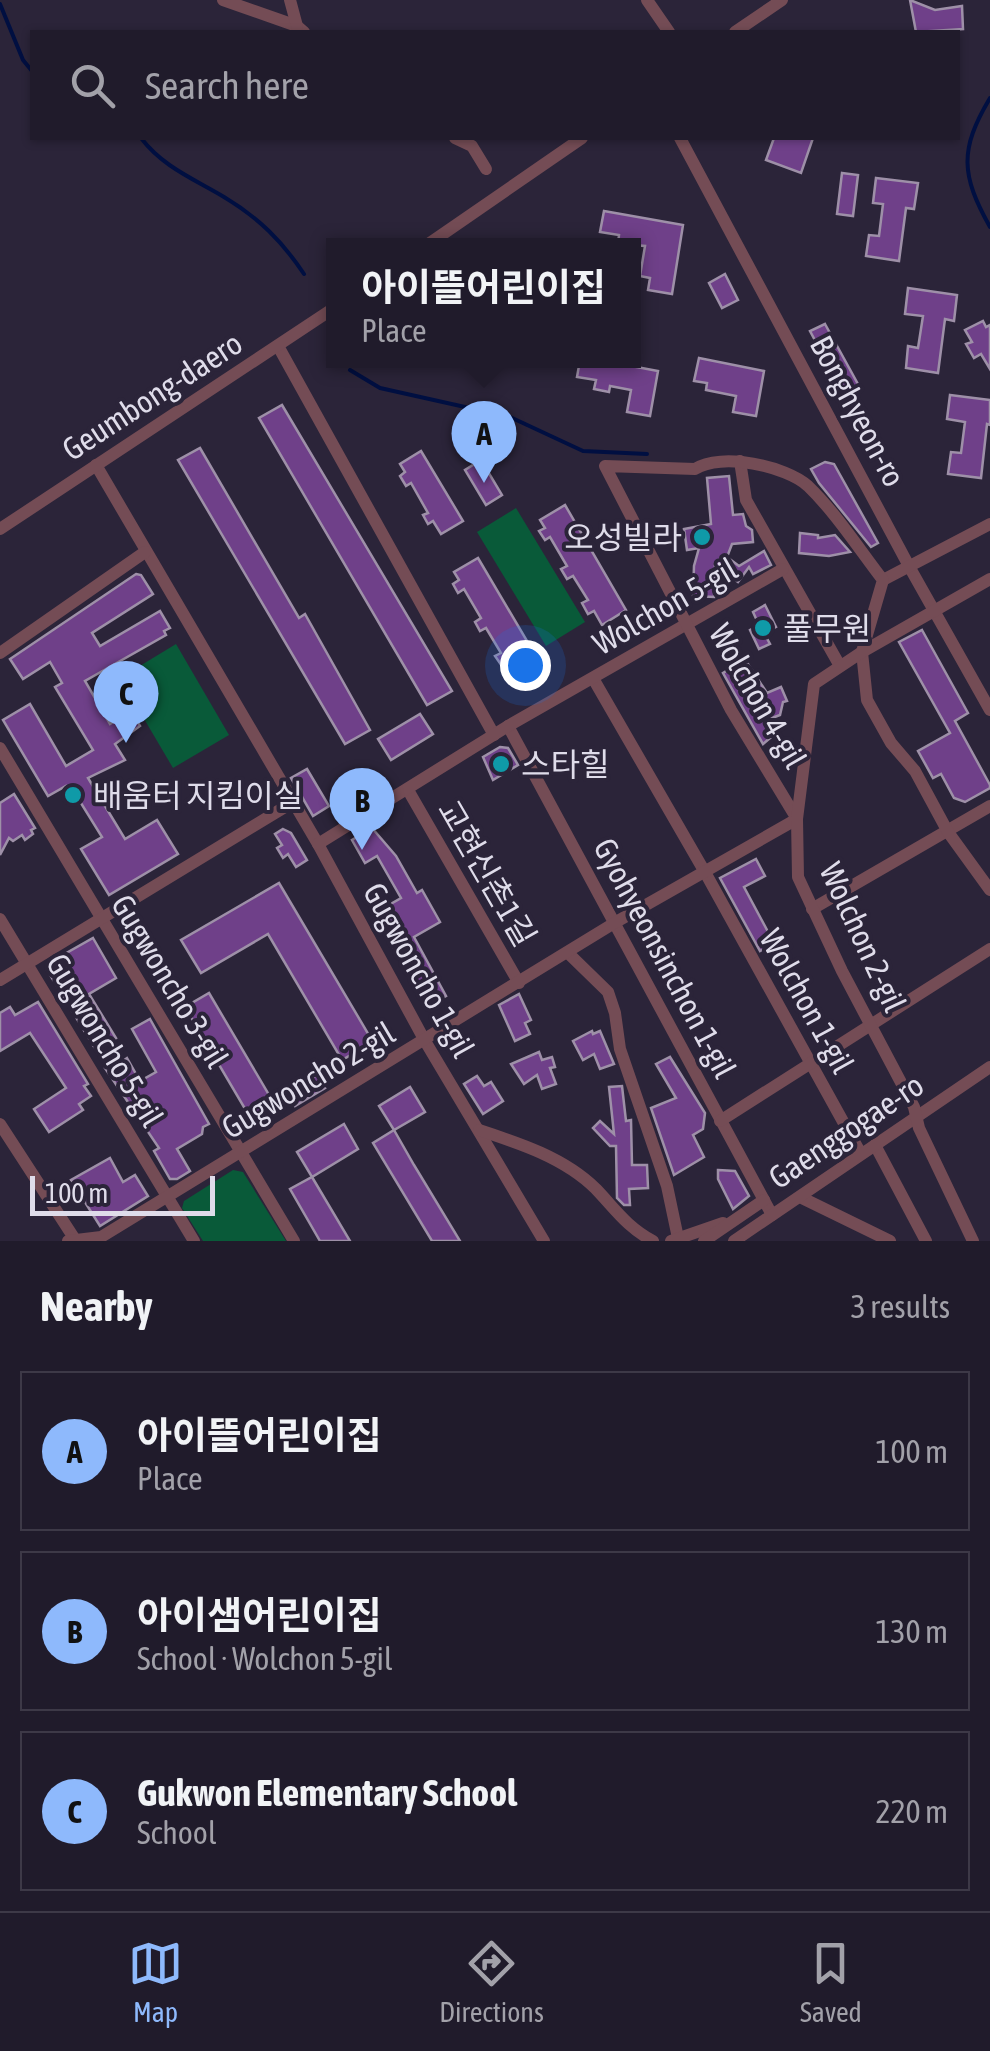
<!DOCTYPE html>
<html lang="en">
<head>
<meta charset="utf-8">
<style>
	body { margin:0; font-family:"Asap Condensed","Noto Sans KR",sans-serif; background:#282433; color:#f1f3f6 }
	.scale { position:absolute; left:30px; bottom:25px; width:185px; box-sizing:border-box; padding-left:10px; border:5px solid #dfdcea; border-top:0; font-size:28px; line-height:35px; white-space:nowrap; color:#dfdcea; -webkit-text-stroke:8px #2b2439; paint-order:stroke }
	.you { position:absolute; left:525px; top:665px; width:35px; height:35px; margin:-25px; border:8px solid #fff; border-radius:50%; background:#1a73e8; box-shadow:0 0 0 15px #1a73e833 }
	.badge { display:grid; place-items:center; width:65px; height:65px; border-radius:50%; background:#8eb9fc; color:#111; font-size:32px; font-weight:700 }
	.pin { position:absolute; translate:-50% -82px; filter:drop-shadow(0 2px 5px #0008) }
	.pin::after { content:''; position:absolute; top:52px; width:35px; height:30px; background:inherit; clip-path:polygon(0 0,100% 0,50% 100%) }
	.popup { position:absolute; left:326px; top:238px; width:315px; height:130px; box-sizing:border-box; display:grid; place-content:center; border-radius:0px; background:#201b2b; filter:drop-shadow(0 2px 8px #0005); font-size:32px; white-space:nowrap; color:#a2a1a9 }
	.popup b { font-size:38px; color:#f1f3f6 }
	.popup::after { content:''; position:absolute; left:50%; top:100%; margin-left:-20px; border:20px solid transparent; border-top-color:#201b2b }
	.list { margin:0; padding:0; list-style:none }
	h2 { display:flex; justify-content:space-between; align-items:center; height:130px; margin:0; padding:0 40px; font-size:42px }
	h2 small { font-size:32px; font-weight:400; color:#a2a1a9 }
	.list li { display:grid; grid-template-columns:65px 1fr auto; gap:30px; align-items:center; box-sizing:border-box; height:160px; margin:0 20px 20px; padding:0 20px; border:2px solid #3d3947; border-radius:0px }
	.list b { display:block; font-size:38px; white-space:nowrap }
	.list p { margin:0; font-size:32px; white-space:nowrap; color:#a2a1a9 }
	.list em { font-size:32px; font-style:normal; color:#a2a1a9 }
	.icon { flex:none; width:55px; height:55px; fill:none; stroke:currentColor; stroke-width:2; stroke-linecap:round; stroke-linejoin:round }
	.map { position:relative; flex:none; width:990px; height:1241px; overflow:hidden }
	.search { position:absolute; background:#201b2b; box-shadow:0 2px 8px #0004; left:30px; right:30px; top:30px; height:110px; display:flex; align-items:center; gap:25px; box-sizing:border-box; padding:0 35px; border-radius:0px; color:#a2a1a9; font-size:38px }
	.sheet { height:670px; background:#201b2b }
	nav { display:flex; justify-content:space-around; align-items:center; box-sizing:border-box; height:140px; border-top:2px solid #3d3947; background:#201b2b; font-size:28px; color:#a2a1a9 }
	nav a { display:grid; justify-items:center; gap:5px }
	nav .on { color:#8eb9fc }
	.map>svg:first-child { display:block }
	.green { fill:#095a39 }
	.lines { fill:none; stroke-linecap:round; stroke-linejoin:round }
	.stream { stroke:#000f41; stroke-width:4 }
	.building { fill:#6f4089; stroke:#9e90a8; stroke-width:2.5 }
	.minor { stroke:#744c55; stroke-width:12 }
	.culture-dot { fill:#0f9aa8; stroke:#2b2439; stroke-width:4 }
	.labels { text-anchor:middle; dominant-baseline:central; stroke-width:8; stroke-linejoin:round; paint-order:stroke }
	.street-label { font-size:32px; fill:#dfdcea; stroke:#2b2439 }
	.poi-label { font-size:32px; fill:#dfdcea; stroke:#2b2439; text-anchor:start }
</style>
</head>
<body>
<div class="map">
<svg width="990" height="1241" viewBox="0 0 990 1241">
	<rect width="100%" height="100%" fill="#2b2439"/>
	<g class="green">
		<path d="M516,508L585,622L546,646L477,532Z"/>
		<path d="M176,644L229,735L173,768L120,678Z"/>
		<path d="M233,1170L243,1172L286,1241H203L182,1208L184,1201Z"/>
	</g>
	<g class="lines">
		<g class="stream">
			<path d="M0,4L23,60L32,71"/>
			<path d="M990,98C959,150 961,175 990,227"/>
			<path d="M141,138C163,167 194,179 224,197C259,218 282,241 304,274"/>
			<path d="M350,370L380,388L510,417L583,451L647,454"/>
		</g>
	</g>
	<g class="building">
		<path d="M910,0L935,10L962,6L963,29L916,32Z"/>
		<path d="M774,138H813L801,173L766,160Z"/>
		<path d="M842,173L858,175L853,216L837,214Z"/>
		<path d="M876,178L918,183L914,209L906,208L899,261L866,256L869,235L879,236L883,204L873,203Z"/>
		<path d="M604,211L683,225L672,294L648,290L650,278L640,276L645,246L618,244L619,235L600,232Z"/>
		<path d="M725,274L738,300L722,308L709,283Z"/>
		<path d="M908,288L957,295L954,321L945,319L938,373L906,368L908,346L918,348L923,316L905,314Z"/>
		<path d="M983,321L986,327L990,325V369L981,354L974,358L966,344L972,342L965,330Z"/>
		<path d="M825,324L859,386L844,394L810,331Z"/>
		<path d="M699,358L764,371L756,416L733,412L736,396L706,390L707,383L694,381Z"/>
		<path d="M580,360H599L658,371L650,416L627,412L631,390L610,386L609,392L594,389L596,380L577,377Z"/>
		<path d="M950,395L990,400V425L987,424L981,478L948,474L951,452L961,453L965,422L947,419Z"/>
		<path d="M282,405L452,691L427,705L259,418Z"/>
		<path d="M200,448L299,618L305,614L370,730L345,744L178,460Z"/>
		<path d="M421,451L463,521L441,534L433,521L428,524L423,515L428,513L411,483L406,486L400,476L405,472L400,464Z"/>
		<path d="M481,460L502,495L486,505L465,470Z"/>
		<path d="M825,462L834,464L878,543L871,547L819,483L811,469Z"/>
		<path d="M729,476L733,515L743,514L746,526L752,530L753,542L732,544L727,557L739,566L764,551L771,565L753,574L749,567L738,582L715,565L714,597L693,596L694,566L699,548L687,550L684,529L711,524L707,478Z"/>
		<path d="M565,505L626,610L602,625L594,611L588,614L582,603L588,600L573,576L567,579L561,569L567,566L550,537L545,540L539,531L545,528L540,520Z"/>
		<path d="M800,533L818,535V538L835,535L850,552L829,556L799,553Z"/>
		<path d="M478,558L540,663L515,677L507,663L502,666L495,656L501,653L486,628L480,631L475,622L481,618L464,589L458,593L453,584L459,580L454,572Z"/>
		<path d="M136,574L141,575L153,594L92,633L100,646L160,611L170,628L164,631L166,635L85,681L110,724L131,711L140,726L115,744L125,760L88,778L125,839L157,820L178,854L109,895L81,849L102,837L76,795L73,797L66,786L48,796L3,720L30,704L66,766L93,750L55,687L62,683L50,662L23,679L10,659Z"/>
		<path d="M765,605L776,627L764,633L770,644L759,649L750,630L759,625L753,612Z"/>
		<path d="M922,630L968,713L955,721L990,785V788L965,802L954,798L941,774L933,778L918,751L950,733L899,642Z"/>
		<path d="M748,664L767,693L781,687L787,701L783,702L780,715L772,718L778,728L774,730L776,733L763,744L723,673L735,666Z"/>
		<path d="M420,714L433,734L391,760L378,739Z"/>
		<path d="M500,747L508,748L518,765L493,780L483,757Z"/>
		<path d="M307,769L329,806L313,816L291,778Z"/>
		<path d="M14,794L35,828L31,830L33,834L25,840L22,835L13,841L9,838L0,855V803Z"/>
		<path d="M372,828L396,856L417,893L422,890L440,922L414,937L446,996L426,1007L375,913L401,898L377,856L365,863L352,840Z"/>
		<path d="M283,829L291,833L307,860L296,867L288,854L283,858L277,848L282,845L275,834Z"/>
		<path d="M756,859L765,876L744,887L774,943L760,951L720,878Z"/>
		<path d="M279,883L373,1042L342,1060L268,934L201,973L181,940Z"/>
		<path d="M93,938L116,978L89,994L116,1038L96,1050L47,970V964Z"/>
		<path d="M209,993L275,1105L251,1119L185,1007Z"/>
		<path d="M519,994L531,1020L525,1023L530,1034L515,1041L499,1005Z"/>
		<path d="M38,1002L88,1084L84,1086L91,1096L79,1104L83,1110L49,1132L34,1109L66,1088L30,1033L0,1051V1013L10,1007L15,1015Z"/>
		<path d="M150,1019L209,1124L203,1127L202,1134L177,1149L190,1171L177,1179H170L154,1151L159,1148L105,1068L121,1058L123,1061L127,1058L140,1081L156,1072L132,1029Z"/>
		<path d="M592,1031L593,1034L600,1031L614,1064L600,1069L594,1054L583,1060L573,1041Z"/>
		<path d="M539,1052L542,1060L552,1057L555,1067L550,1068L556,1084L542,1089L537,1075L524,1084L511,1064Z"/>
		<path d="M670,1057L705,1113L703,1129L693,1135L704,1157L674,1175L651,1108L676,1098L656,1064Z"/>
		<path d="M317,1075L325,1088L295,1106L287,1093Z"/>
		<path d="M477,1076L484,1086L491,1082L503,1101L483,1114L464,1084Z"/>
		<path d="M622,1086L626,1121L631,1120L632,1165H647L648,1188L629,1189L630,1205H624L617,1198L616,1146H610L593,1128L600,1121L614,1134L609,1087Z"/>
		<path d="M410,1087L425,1112L394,1130L379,1106Z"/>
		<path d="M344,1124L358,1149L312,1177L297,1152Z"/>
		<path d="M394,1130L414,1165L460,1241H432L373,1143Z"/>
		<path d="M110,1158L123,1182L135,1175L148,1196L100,1226L71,1180Z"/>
		<path d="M718,1170L735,1171L749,1196L733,1209L718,1179Z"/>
		<path d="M312,1177L350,1241H320L290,1189Z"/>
	</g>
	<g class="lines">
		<g class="minor">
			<path d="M223,0L297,26L304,32"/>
			<path d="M290,0L297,26"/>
			<path d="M647,0L669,32"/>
			<path d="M735,32L782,0"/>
			<path d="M455,138L472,146L486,169"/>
			<path d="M680,138L910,568L990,710"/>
			<path d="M427,245L582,138"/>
			<path d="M278,346L494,735"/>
			<path d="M740,461L746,500L840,666"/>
			<path d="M96,465L318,844L425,1041L544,1241"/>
			<path d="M0,529L334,308"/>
			<path d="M883,580L990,524"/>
			<path d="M0,653L145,552"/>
			<path d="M594,680L706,874L861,1154"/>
			<path d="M508,726L772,1215"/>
			<path d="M0,748L294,1241"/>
			<path d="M408,790L519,983"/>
			<path d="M318,844L508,726L783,569"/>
			<path d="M812,909L990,806"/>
			<path d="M0,919L194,1241"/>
			<path d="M568,953L608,992L615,1013L620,1049L667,1186L678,1238"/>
			<path d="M0,980L293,802"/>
			<path d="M720,1121L990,949"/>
			<path d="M0,1124L76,1241"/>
			<path d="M479,1130C519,1143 565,1158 596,1189C616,1210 627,1227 653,1241"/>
			<path d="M875,1145L926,1241"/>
			<path d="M800,1197L890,1241"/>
			<path d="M68,1241L101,1237L616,922L797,819L731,710L605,466L695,469C721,452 786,466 808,486C836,513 859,549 883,580L862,652L867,700L891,743L915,771L948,832L990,890"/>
			<path d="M671,1241L723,1223"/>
			<path d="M704,1241L764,1200"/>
			<path d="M734,1241L990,1067"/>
			<path d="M973,1241L919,1128L914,1107L842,971L798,877L797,819L814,684L862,652L990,579"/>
		</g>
	</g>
	<g class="culture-dot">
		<circle cx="702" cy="537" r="10"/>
		<circle cx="763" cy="628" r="10"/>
		<circle cx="501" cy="764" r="10"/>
		<circle cx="73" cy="795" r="10"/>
	</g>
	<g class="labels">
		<g class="street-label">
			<text transform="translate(152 396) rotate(-33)">Geumbong-daero</text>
			<text transform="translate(858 411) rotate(62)">Bonghyeon-ro</text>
			<text transform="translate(665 606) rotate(-30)">Wolchon 5-gil</text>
			<text transform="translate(758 696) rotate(60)">Wolchon 4-gil</text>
			<text transform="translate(487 873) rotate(60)">교현신촌1길</text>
			<text transform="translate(863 937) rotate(65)">Wolchon 2-gil</text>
			<text transform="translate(665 958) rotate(62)">Gyohyeonsinchon 1-gil</text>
			<text transform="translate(419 970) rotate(61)">Gugwoncho 1-gil</text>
			<text transform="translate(170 981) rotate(59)">Gugwoncho 3-gil</text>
			<text transform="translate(807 1001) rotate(61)">Wolchon 1-gil</text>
			<text transform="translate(105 1040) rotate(59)">Gugwoncho 5-gil</text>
			<text transform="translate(308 1080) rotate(-31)">Gugwoncho 2-gil</text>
			<text transform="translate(846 1131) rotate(-34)">Gaenggogae-ro</text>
		</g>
		<g class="poi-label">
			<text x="682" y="537" text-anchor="end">오성빌라</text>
			<text x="783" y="628">풀무원</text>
			<text x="521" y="764">스타힐</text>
			<text x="93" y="795">배움터 지킴이실</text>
		</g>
	</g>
</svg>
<div class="scale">100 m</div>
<div class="you"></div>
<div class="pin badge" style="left:484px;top:483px">A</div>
<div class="popup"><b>아이뜰어린이집</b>Place</div>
<div class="pin badge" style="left:362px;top:850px">B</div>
<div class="pin badge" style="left:126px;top:743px">C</div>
<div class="search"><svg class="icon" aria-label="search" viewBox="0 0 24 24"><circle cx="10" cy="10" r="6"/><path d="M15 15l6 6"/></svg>Search here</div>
</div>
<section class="sheet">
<h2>Nearby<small>3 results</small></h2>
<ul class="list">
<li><span class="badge">A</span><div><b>아이뜰어린이집</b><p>Place</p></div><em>100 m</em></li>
<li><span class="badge">B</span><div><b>아이샘어린이집</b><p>School · Wolchon 5-gil</p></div><em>130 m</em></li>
<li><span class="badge">C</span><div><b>Gukwon Elementary School</b><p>School</p></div><em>220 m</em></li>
</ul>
</section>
<nav>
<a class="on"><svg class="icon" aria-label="map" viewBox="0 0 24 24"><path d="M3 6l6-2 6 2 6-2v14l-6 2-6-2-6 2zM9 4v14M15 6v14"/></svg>Map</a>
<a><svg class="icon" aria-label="directions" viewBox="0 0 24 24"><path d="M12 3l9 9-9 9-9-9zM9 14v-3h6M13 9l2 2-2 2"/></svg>Directions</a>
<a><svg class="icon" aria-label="saved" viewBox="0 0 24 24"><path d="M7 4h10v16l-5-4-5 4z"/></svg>Saved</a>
</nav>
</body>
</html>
